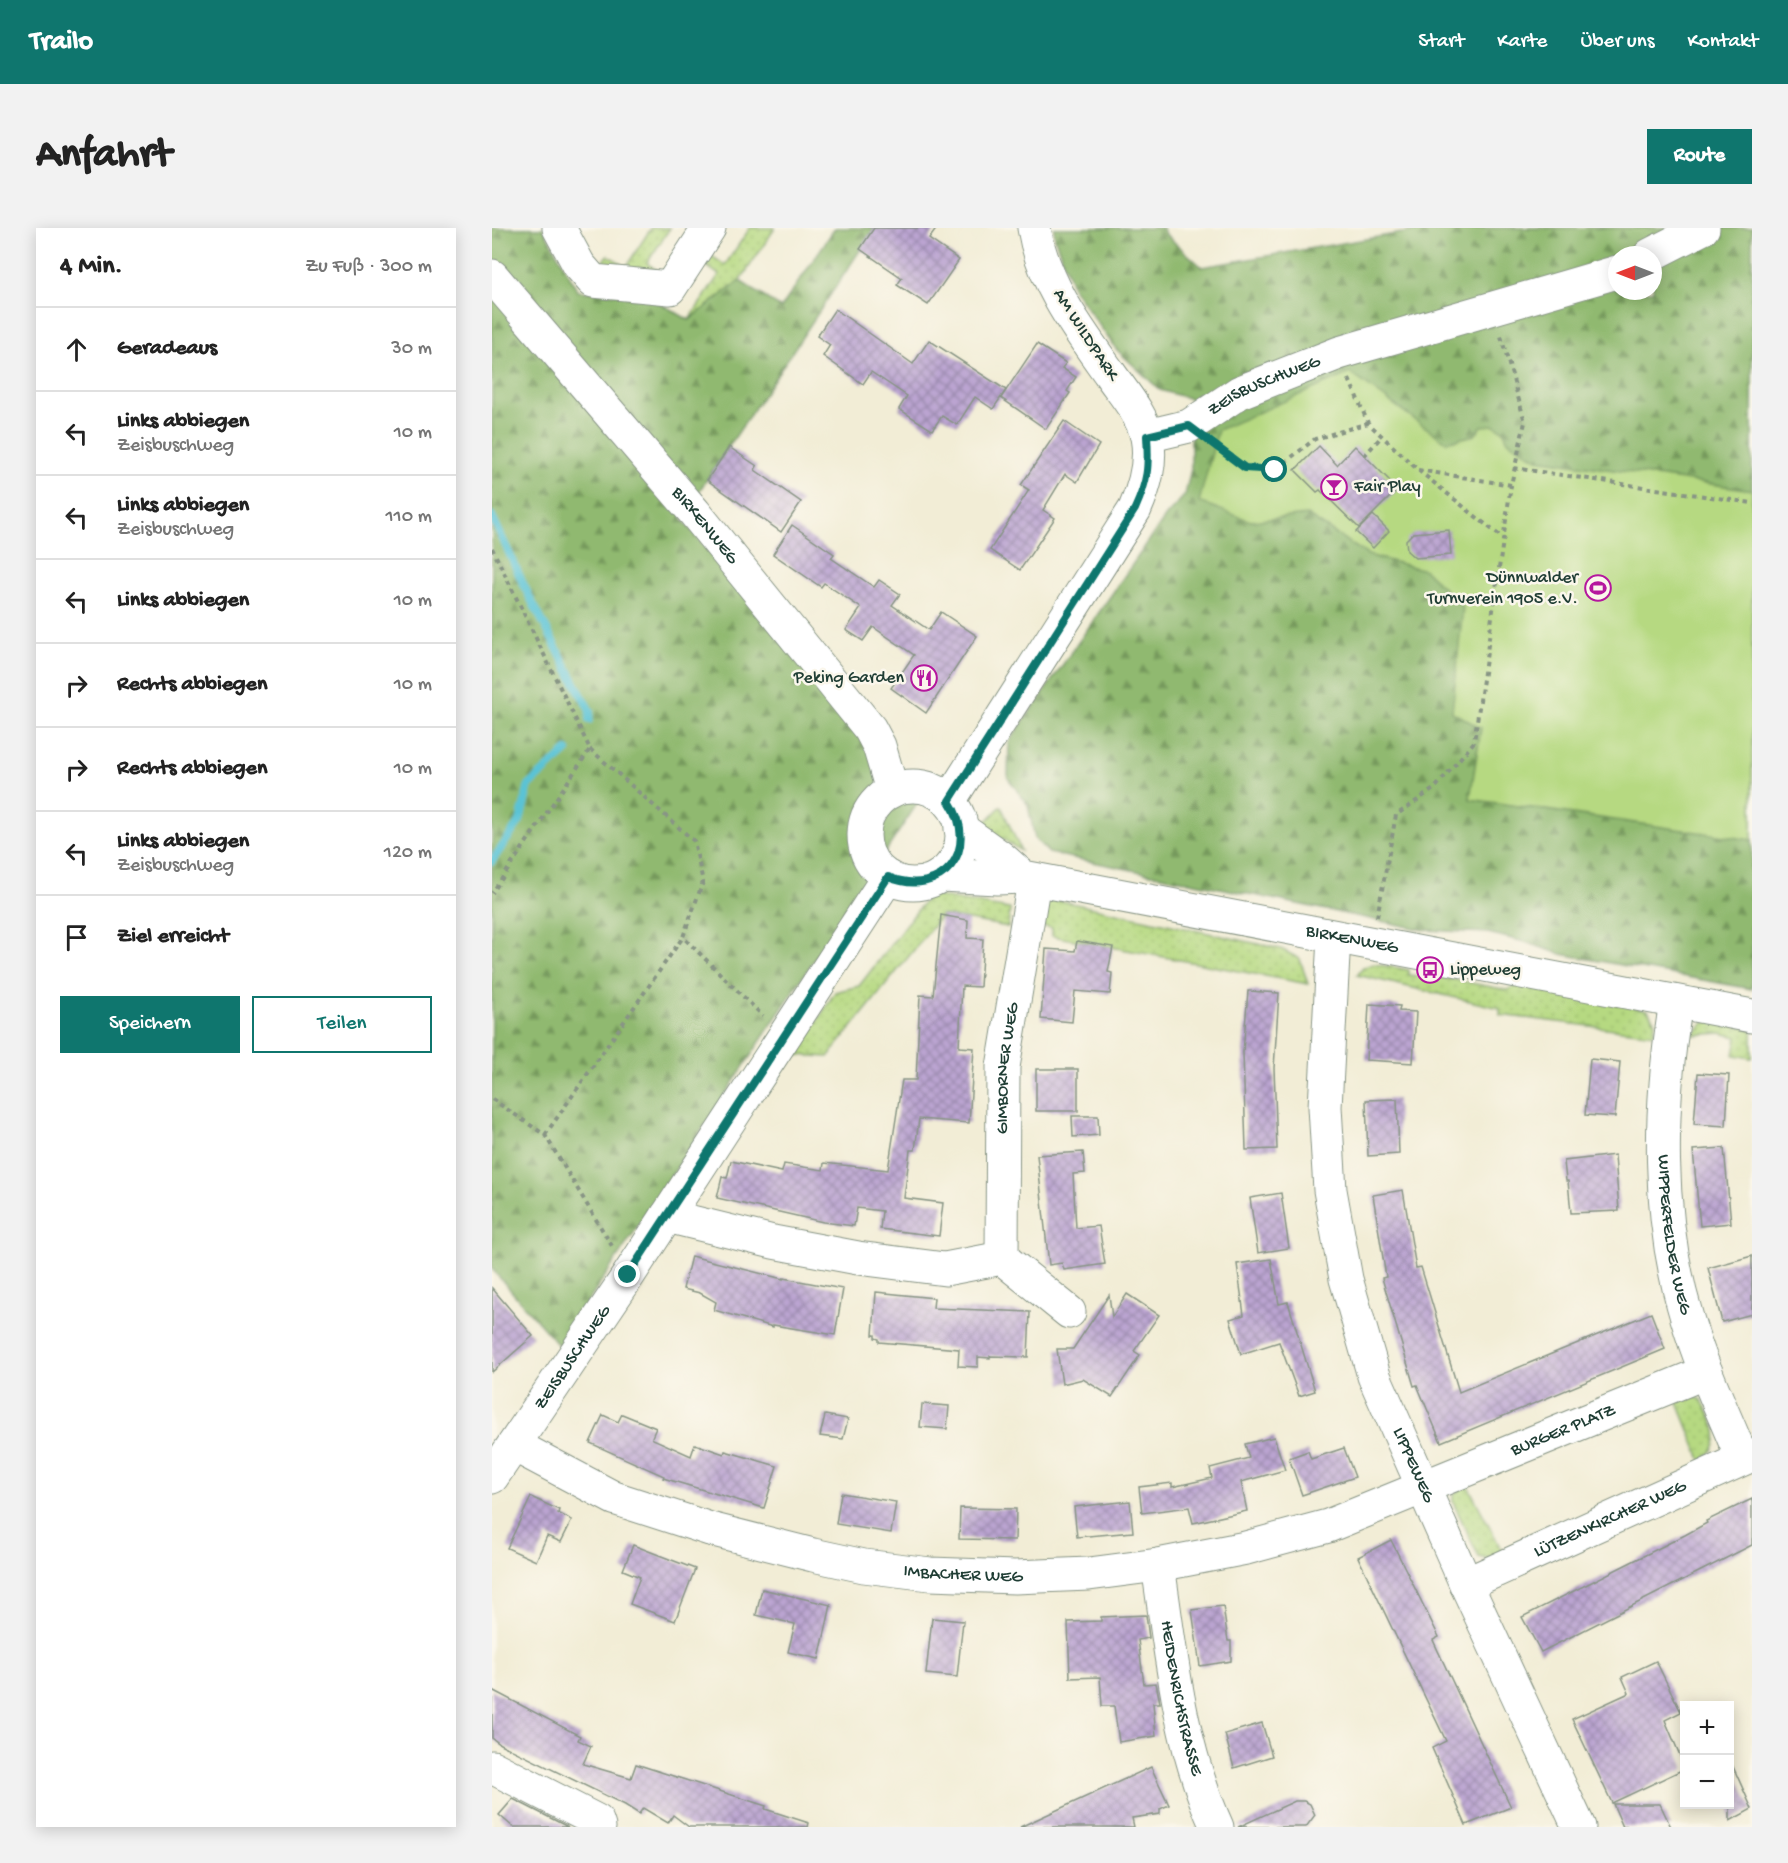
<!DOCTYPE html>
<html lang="de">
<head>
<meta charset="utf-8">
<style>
	body { margin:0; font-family:"Gochi Hand",sans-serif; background:#f2f2f2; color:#222 }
	.controls { position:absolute; right:18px; bottom:18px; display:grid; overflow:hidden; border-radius:0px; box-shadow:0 3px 15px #0003 }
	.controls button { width:54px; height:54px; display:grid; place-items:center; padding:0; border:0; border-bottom:2px solid #e0e0e0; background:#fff; color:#222; font:30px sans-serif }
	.compass { position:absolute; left:1116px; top:18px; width:54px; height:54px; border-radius:50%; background:#fff; box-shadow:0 3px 15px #0003; rotate:270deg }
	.stop { position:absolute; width:18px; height:18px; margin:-14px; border:4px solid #0f766e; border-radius:50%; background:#fff }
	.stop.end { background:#0f766e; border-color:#fff; box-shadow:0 2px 6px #0008 }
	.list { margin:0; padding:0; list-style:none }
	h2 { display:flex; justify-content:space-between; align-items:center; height:78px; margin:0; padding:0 24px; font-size:26px }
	h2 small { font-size:20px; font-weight:400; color:#767676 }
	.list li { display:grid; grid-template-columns:39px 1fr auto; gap:18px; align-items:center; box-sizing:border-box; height:84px; padding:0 24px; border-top:2px solid #e0e0e0 }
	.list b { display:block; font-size:22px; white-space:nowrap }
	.list p { margin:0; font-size:20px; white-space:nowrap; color:#767676 }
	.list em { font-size:20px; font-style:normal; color:#767676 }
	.actions { display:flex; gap:12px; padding:18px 24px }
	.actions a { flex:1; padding:14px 0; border:2px solid #0f766e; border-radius:0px; text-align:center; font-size:21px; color:#0f766e }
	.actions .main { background:#0f766e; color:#fff }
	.icon { flex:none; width:33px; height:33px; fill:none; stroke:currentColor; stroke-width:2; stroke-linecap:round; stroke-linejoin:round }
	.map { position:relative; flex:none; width:1260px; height:1599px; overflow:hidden; border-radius:0px }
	header { display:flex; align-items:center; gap:36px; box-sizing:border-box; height:84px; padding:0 30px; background:#0f766e; color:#fff }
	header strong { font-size:28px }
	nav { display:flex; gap:33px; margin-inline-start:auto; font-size:21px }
	.intro { display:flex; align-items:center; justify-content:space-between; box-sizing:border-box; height:144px; padding:0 36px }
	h1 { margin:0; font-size:42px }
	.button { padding:15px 27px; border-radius:0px; background:#0f766e; color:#fff; font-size:21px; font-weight:700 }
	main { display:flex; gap:36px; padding:0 36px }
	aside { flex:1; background:#fff; border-radius:0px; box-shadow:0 3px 15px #0003 }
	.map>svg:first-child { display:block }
	.grass { fill:url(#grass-dots); stroke:#6a8b5a; stroke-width:1.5 }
	.forest { fill:url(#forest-firs); stroke:#587b52; stroke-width:1.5; fill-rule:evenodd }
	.garden { fill:#b6d981; stroke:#6a8b5a; stroke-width:1.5 }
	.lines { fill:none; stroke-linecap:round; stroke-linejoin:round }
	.stream { stroke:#5ac3d5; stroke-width:8 }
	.building { fill:url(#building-cross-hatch) }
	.minor-casing { stroke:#889585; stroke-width:35 }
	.path { stroke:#889585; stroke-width:4; stroke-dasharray:4.5 4.5; stroke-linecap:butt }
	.minor { stroke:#fff; stroke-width:33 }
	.route { stroke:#0f766e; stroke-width:8 }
	.labels { text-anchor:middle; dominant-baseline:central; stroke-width:5; stroke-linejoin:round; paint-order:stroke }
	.street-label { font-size:18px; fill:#1f3d34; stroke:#fbf7ec }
	.poi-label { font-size:18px; fill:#1f3d34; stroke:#fbf7ec; text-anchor:start }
</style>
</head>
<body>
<header>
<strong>Trailo</strong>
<nav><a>Start</a><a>Karte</a><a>Über uns</a><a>Kontakt</a></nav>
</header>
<div class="intro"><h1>Anfahrt</h1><a class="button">Route</a></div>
<main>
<aside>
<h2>4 Min.<small>Zu Fuß · 300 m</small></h2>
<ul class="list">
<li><svg class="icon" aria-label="ahead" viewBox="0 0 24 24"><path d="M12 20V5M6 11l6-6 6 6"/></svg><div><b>Geradeaus</b></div><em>30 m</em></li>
<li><svg class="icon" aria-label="left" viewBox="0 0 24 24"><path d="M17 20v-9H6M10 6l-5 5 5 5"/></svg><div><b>Links abbiegen</b><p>Zeisbuschweg</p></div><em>10 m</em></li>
<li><svg class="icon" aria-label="left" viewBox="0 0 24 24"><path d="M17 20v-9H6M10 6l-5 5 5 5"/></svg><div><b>Links abbiegen</b><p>Zeisbuschweg</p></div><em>110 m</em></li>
<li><svg class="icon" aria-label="left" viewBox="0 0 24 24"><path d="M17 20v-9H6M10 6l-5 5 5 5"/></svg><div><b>Links abbiegen</b></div><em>10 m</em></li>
<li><svg class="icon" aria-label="right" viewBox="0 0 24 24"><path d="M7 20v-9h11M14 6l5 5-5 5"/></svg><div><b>Rechts abbiegen</b></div><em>10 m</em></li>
<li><svg class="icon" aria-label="right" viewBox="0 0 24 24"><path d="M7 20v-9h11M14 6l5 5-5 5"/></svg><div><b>Rechts abbiegen</b></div><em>10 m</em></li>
<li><svg class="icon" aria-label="left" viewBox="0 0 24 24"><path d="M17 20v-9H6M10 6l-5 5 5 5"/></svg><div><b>Links abbiegen</b><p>Zeisbuschweg</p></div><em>120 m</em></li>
<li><svg class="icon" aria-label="arrive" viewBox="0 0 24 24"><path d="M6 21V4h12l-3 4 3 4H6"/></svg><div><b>Ziel erreicht</b></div></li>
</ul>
<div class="actions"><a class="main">Speichern</a><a>Teilen</a></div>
</aside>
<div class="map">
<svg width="1260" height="1599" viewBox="0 0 1260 1599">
	<defs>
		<pattern id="grass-dots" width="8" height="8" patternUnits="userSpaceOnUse" patternTransform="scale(1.5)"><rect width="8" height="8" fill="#b6d981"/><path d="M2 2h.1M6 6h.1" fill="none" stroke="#9cbb70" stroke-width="1.8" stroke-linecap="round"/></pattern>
		<pattern id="forest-firs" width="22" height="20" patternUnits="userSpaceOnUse" patternTransform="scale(1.5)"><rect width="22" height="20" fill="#90b96f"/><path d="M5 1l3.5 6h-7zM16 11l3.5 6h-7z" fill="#75985c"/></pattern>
		<pattern id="building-cross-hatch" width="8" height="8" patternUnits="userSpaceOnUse" patternTransform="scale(1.5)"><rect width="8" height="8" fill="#bba4d1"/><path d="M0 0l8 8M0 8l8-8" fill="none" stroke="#9787aa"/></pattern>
	</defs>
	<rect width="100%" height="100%" fill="#fbf7ec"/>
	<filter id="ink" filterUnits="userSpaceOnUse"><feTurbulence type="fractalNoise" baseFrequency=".0167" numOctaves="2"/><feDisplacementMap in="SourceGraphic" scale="12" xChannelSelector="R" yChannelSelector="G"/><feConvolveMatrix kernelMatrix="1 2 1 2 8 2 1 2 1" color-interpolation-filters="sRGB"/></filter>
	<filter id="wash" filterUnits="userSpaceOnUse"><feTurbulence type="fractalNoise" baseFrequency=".008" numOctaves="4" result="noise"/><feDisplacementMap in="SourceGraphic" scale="24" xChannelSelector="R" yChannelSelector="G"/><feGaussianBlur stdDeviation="1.35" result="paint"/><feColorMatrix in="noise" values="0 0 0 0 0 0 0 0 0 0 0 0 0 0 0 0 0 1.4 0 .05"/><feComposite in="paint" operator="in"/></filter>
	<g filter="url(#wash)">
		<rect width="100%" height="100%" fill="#f2edd6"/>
		<g class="grass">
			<path d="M159,0H178L155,35L172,47L118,44L110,36L116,27L134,39Z"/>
			<path d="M258,0H283L248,53L197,92L227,47L209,34L215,25L233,37Z"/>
			<path d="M509,578L529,623L509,610L492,596Z"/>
			<path d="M437,667L518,681L516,699L450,687L336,829L305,827L343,764L367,758Z"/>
			<path d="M556,670L789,721L808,731L816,756L560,708V700L536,695Z"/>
			<path d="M882,736L917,742V747L932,749L933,746L1015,762L1027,756L1156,782L1163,794L1162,806L1008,787V780L865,747L872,739Z"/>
			<path d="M1215,792L1260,801V830L1242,827L1245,809L1229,805L1200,807Z"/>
			<path d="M1197,1168L1209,1171C1223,1197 1235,1210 1210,1234L1184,1170Z"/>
			<path d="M975,1256L1012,1326L995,1331L987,1329L961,1274V1267Z"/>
		</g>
		<g class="forest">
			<path d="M0,0H51L86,63L156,68L197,92L248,53L289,80L343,0H383L189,290L425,576L67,1118L0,1041Z"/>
			<path d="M562,0H671L672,5L710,39L939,0H1260V262L1045,231L1016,213L1011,202L990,198L983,207L954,214L858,145L759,293L815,287L876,327L933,342L971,379L961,484L989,499L978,571L1260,612V761L1069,726L1033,714L996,705L932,702L557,625L543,611L536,577L516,550L517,514L674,288L693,267L699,241V171L668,162L624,121L581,60L563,11ZM1125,27H1161V63H1125Z"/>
		</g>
		<path class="garden" d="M858,145L954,214L983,207L990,198L1002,197L1011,202L1016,213L1045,231L1260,262V612L978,571L989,500L960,484L971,379L933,342L876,327L815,287L759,293L707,274L726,202Z"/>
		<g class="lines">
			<g class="stream">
				<path d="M0,288L36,366L98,483L97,492"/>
				<path d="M0,633L28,593L37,557L75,523"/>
			</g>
		</g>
		<g id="blocks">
			<g class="building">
				<path d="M382,0H445L437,11L467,32L436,77L405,57L410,50L368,21Z"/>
				<path d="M343,81L421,136L437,112L514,162L501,181L483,169L465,197L450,188L440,202L407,181L415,168L379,144L371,156L331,128L338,117L325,108Z"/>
				<path d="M545,116L574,135L570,140L584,149L575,163L578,165L554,201L509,170Z"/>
				<path d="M572,193L607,217L585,254L573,246L551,282L563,290L528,342L498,322L537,262L529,257Z"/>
				<path d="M827,218L845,237L863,218L906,261L867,300L828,262L825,264L803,242Z"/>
				<path d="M237,219L265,238L263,242L309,274L289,304L215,252Z"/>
				<path d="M881,287L897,303L881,320L864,304Z"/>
				<path d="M300,297L342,326L339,330L382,359L387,352L408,366L400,377L437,402L449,384L485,408L434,485L399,460L422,427L381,399L371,413L354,402L369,380L332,355L329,359L281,326Z"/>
				<path d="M957,302L959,327L923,330L915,323L914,312L921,305Z"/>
				<path d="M449,687L476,692L475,710L491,711L488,759L470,758L467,819L482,820L477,895L427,891L423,922H418L412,970L451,975L447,1008L388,1001L390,983L365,980L362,998L331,994L225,970L230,949L235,950L239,933L290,944L292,936L331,942L332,935L396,942L410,852H424L428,767L441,768Z"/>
				<path d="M585,713L621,719L616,744L620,745L618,766L583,763L580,794L549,791L554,721L583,723Z"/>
				<path d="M756,763L787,765L782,840L785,921L754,922L751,824Z"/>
				<path d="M877,776L908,778L907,783L924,784L921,835L874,832Z"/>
				<path d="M1098,831L1128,834L1123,889L1093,887Z"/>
				<rect x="544" y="841" width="42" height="42"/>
				<path d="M1206,845L1237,847L1234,898L1202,896Z"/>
				<path d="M905,871L907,926L876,928L874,872Z"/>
				<path d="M580,888H606L607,907L581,909Z"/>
				<path d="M1232,920L1239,995L1208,998L1201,922Z"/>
				<path d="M591,924L593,945L581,946L584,1000L607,998L613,1036L572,1042L570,1035L557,1037L545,927Z"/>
				<path d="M1123,927L1127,983L1079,985L1076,953H1074L1072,933Z"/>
				<path d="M911,962L924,1040L929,1039L967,1164L1159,1085L1173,1121L949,1214L925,1157L922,1158L890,1050L894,1049L881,967Z"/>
				<path d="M789,965L797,1020L766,1025L758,970Z"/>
				<path d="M199,1028L291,1051V1050L351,1061L343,1107L281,1097V1099L222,1082L224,1074L208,1065L191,1061Z"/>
				<path d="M1260,1028V1086L1230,1094L1216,1040Z"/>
				<path d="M779,1031L787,1076L796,1074L823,1163L807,1168L787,1114L749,1126L738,1091L752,1087L745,1036Z"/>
				<path d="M0,1060L41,1108L0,1144Z"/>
				<path d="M384,1064L442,1070L441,1080L538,1084L536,1129L498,1128V1130L486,1129V1139L466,1138L467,1121L387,1114V1111L383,1110V1107H381Z"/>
				<path d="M635,1066L667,1087L642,1123L648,1127L620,1169L591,1151L570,1156L565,1121H581L617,1067L620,1089Z"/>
				<path d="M430,1176L457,1178L455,1201L428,1199Z"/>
				<path d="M130,1186L164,1200L160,1209L161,1211L199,1228L203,1216L232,1226L233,1223L285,1238L272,1280L171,1250L172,1248L98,1215L111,1187L126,1194Z"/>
				<path d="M333,1187L356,1191L351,1211L328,1208Z"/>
				<path d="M782,1209L793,1242L749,1254L755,1283L701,1295L697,1279L650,1285L647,1259L680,1255V1259L720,1250L718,1240L757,1230L753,1216Z"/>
				<path d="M852,1220L863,1249L810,1267L797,1230L816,1223L819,1231Z"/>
				<path d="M349,1265L404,1274L399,1305L344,1296Z"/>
				<path d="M39,1269L67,1282L66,1285L80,1292L69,1314L55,1308L44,1333L15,1320Z"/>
				<path d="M1260,1271V1317L1049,1424L1030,1389L1193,1307L1215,1295L1214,1293Z"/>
				<path d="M638,1273L641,1304L585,1309L582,1279Z"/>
				<path d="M468,1280L524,1281L523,1312L467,1311Z"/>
				<path d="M899,1312L947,1409L941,1412L1019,1579L974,1597L940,1520L954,1513L866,1329Z"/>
				<path d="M141,1317L203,1341L183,1393L138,1376L148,1349L131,1342Z"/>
				<path d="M270,1361L339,1377L327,1431L296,1424L303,1396L264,1387Z"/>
				<path d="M731,1378L736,1413H739V1433L708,1438L700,1382Z"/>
				<path d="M654,1387L657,1410L646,1412L652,1456L664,1455L668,1475H661L664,1508L627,1514L622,1478H610L608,1449L578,1450L576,1394L609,1393V1389Z"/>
				<path d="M440,1390L471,1393L465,1449L434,1446Z"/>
				<path d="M1164,1433L1189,1484L1173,1492L1192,1537V1541L1120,1575L1080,1491L1137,1465L1130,1449Z"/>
				<path d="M0,1462L88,1508L86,1512L99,1518L91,1536L139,1550L144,1536L274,1578L273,1581L317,1595L316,1599H197L181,1587L176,1595L151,1580L147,1586L133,1577L8,1516L0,1510Z"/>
				<path d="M770,1495L780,1528L742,1540L733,1506Z"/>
				<path d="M1238,1532L1260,1581L1238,1593Z"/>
				<path d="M659,1539L677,1577L668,1581V1586L640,1590L642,1599H528Z"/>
				<path d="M21,1571L76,1599H21L7,1587Z"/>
				<path d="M803,1573H812L818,1576L823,1587L814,1599H746Z"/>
				<path d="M1121,1576H1168L1179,1599H1131Z"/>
			</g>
		</g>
	</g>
	<g filter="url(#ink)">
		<use href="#blocks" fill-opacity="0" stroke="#889585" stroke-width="1.5"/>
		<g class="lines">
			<g class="minor-casing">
				<g id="minor">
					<path d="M67,0L87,37L101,53L178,60L217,0"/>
					<path d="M1158,27L1211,0"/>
					<path id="s1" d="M0,48L203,285L378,501L387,518L400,562"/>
					<path id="s2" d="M655,208L697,198L748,164L847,125L1125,44"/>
					<circle cx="421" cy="607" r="49"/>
					<path d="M457,573L643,281C653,258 660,234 655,209C650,186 631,165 618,146C586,101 551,55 542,0"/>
					<path d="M469,601L508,629L531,649"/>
					<path id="s3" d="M449,647L505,650L531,649L1260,788"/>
					<path id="s4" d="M842,709L833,879L838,962L854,1051L882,1148L974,1356L1087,1599"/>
					<path id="s5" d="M1184,774C1167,879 1164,987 1195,1090C1209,1138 1231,1184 1250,1230"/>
					<path d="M175,988L281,1014L366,1030L453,1041L510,1030L577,1084"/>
					<path id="s6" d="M510,1030L511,839L542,653"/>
					<path id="s7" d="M22,1217L122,1270L218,1301L321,1327L372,1338L438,1346L523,1349L597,1346L666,1337L754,1320L836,1298L1214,1144"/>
					<path id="s8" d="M0,1249L136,1048L396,649"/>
					<path id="s9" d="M666,1337C679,1426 687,1516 725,1599"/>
					<path id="s10" d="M974,1356L1260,1227"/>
					<path d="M0,1539L105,1593L107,1599"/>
				</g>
			</g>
			<g class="path">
				<path d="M857,151L876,195L926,242L1013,312"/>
				<path d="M722,216L753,239L783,242L823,211L876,195"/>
				<path d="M872,228L890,208"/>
				<path d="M1022,240L1260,275"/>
				<path d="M926,242L1019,257L1033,194L1009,108"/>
				<path d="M0,320L98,521L0,665"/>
				<path d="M98,521L202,613L211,654L191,709L271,788"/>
				<path d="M885,689L904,587L943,560L982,514L1019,257"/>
				<path d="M0,871L53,907L120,1018"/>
				<path d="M53,907L191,709"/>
			</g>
			<use href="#minor" class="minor"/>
		</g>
	</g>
	<g class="lines" filter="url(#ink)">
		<path class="route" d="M136,1047L396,649C451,671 489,622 457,573L643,281C656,252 657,239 655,208L697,198L753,240L783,242"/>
	</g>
	<defs>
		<g id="bar-ring" transform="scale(1.35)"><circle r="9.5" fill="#fbf7ec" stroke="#b5179e" stroke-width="1.5"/><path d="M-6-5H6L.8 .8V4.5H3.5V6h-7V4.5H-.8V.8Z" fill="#b5179e"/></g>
		<g id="stadium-ring" transform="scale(1.35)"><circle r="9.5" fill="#fbf7ec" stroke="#b5179e" stroke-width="1.5"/><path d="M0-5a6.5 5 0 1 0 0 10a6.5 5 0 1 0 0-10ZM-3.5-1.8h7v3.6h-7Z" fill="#b5179e"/></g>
		<g id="restaurant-ring" transform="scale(1.35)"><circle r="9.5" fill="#fbf7ec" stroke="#b5179e" stroke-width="1.5"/><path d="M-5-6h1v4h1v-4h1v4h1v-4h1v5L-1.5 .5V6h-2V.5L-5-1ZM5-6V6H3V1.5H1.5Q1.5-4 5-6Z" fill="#b5179e"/></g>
		<g id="bus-ring" transform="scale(1.35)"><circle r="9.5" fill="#fbf7ec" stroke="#b5179e" stroke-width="1.5"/><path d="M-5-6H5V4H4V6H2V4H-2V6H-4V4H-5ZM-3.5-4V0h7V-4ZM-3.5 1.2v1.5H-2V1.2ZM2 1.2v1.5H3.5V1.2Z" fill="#b5179e"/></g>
	</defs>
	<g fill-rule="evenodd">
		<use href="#bar-ring" x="842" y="259"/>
		<use href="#stadium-ring" x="1106" y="360"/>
		<use href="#restaurant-ring" x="432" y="450"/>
		<use href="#bus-ring" x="938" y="742"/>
	</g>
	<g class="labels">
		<g class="street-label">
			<text transform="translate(593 107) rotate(57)">AM WILDPARK</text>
			<text stroke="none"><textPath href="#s2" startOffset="129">ZEISBUSCHWEG</textPath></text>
			<text stroke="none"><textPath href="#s1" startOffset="328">BIRKENWEG</textPath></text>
			<text stroke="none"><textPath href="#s3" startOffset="417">BIRKENWEG</textPath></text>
			<text stroke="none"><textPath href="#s6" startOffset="190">GIMBORNER WEG</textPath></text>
			<text stroke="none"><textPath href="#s5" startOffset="234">WIPPERFELDER WEG</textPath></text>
			<text stroke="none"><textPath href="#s8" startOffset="144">ZEISBUSCHWEG</textPath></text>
			<text stroke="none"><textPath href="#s7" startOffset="1096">BURGER PLATZ</textPath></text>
			<text stroke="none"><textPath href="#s4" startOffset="542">LIPPEWEG</textPath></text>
			<text stroke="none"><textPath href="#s10" startOffset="158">LÜTZENKIRCHER WEG</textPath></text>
			<text stroke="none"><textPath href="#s7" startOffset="472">IMBACHER WEG</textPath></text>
			<text stroke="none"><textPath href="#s9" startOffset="135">HEIDENRICHSTRASSE</textPath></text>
		</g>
		<g class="poi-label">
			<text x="862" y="259">Fair Play</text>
			<text x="1086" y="350" text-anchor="end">Dünnwalder<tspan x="1086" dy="21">Turnverein 1905 e.V.</tspan></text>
			<text x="412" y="450" text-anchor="end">Peking Garden</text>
			<text x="958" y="742">Lippeweg</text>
		</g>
	</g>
</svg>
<div class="controls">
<button>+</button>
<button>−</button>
</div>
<svg class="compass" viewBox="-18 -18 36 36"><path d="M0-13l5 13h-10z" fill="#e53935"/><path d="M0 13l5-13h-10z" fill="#767676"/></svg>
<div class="stop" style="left:783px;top:242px"></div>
<div class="stop end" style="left:136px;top:1047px"></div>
</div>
</main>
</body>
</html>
